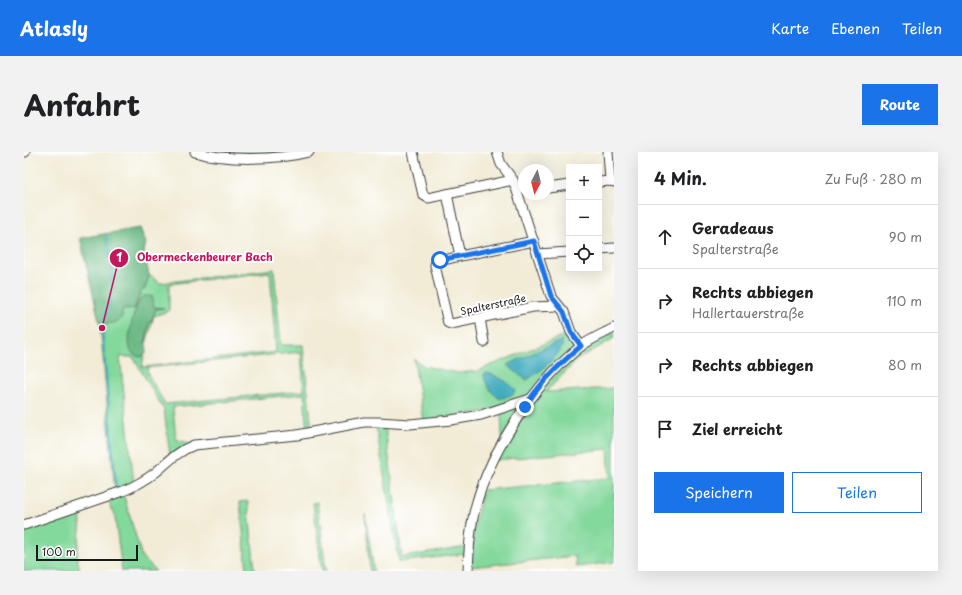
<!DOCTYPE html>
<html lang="de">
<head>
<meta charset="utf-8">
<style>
	body { margin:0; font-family:"Playpen Sans",sans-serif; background:#f2f2f2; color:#202124 }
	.controls { position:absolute; right:12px; top:12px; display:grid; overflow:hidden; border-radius:0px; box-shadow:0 4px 16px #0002 }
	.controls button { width:36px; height:36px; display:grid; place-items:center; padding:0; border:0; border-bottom:1px solid #e0e0e0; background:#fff; color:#202124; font:20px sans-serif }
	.compass { position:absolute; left:494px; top:12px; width:36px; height:36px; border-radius:50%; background:#fff; box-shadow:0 4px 16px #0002; rotate:187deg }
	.scale { position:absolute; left:12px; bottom:10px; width:102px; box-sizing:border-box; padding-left:4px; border:2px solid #1c1c1c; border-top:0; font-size:11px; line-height:14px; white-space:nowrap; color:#1c1c1c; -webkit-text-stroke:3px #fff; paint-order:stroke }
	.stop { position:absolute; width:12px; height:12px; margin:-9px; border:3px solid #1a73e8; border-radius:50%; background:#fff }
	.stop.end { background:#1a73e8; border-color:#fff; box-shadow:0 1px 4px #0008 }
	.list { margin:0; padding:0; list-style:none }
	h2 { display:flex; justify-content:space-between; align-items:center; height:52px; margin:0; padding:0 16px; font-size:17px }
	h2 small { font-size:13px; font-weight:400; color:#757577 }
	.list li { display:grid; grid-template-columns:26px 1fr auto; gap:12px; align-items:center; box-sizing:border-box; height:64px; padding:0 16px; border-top:1px solid #e0e0e0 }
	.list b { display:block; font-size:15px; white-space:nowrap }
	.list p { margin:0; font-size:13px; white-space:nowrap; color:#757577 }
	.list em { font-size:13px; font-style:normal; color:#757577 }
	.actions { display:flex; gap:8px; padding:12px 16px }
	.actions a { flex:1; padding:9px 0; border:1px solid #1a73e8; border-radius:0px; text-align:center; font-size:14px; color:#1a73e8 }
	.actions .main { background:#1a73e8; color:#fff }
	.icon { flex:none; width:22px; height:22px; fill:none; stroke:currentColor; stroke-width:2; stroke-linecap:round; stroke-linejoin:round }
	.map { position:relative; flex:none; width:590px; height:419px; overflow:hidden; border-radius:0px }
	header { display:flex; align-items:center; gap:24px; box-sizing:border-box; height:56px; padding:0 20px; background:#1a73e8; color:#fff }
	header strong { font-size:19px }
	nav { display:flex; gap:22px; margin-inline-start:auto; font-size:14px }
	.intro { display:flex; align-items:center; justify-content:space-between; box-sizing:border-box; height:96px; padding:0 24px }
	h1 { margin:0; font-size:28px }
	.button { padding:10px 18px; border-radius:0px; background:#1a73e8; color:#fff; font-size:14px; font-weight:700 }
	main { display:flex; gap:24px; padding:0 24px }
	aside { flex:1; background:#fff; border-radius:0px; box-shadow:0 4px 16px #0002 }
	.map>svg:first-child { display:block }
	.green { fill:#83d89b; stroke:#507a5c; fill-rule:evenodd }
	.forest { fill:#6ab883; stroke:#436a50 }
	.water { fill:#3eaabd; stroke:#2d636c }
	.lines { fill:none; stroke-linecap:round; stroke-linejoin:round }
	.stream { stroke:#3eaabd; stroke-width:2 }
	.minor-casing { stroke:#3c3b38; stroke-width:11 }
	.minor { stroke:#fff; stroke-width:9 }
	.route { stroke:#1a73e8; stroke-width:5 }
	.labels { text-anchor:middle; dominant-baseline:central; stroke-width:4; stroke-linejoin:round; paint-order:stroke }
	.street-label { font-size:10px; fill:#1c1c1c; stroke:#fff }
	.leader { fill:none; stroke:#c2185b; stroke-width:1.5 }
	.callout-dot { fill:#c2185b; stroke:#fff; stroke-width:1.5 }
	.mark-label { font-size:12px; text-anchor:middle; font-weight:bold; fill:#fff }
	.callout-label { font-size:11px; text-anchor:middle; font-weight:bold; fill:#c2185b; stroke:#fff; stroke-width:4; stroke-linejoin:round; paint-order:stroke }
</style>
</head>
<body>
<header>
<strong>Atlasly</strong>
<nav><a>Karte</a><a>Ebenen</a><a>Teilen</a></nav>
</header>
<div class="intro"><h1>Anfahrt</h1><a class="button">Route</a></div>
<main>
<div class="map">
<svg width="590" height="419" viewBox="0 0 590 419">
	<rect width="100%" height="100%" fill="#fff"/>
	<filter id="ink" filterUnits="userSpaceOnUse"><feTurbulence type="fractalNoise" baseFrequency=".025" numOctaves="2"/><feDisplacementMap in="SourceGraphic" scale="8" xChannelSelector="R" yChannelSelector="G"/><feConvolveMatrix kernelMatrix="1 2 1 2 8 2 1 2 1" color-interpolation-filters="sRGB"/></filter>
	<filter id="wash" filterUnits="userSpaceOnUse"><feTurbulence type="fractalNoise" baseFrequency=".012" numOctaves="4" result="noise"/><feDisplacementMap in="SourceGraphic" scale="16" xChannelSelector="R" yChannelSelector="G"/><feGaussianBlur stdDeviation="0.9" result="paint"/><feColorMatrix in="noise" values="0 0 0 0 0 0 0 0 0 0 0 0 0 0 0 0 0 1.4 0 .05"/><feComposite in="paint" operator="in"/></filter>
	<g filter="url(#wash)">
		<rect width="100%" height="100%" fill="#f2ecd7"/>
		<g class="green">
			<path d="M178,0H275L242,3Z"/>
			<path d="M250,117L257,193H279L288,278L283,279L280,242L149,255L152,287L167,292L146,304L140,258L109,205H96L110,332L91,340L76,173L94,170L98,158L110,157L117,139L121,137L125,123L136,131ZM246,120L252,200L118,215L120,203L117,205L105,193L107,175L114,149L128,153L130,155L140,156L132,157L127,170L125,171L122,192L130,164L145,159V132ZM277,200L280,239L141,252L124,222L123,216Z"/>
			<path d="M590,179V186L553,208L522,240L590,236V410L552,415L551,404L447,415L449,379L459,338L586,326L584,297L472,308C493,269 521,228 556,200C566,192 579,186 590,179Z"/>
			<path d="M544,182L553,194L503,245L464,259L399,270L390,207L400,214L434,221L453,219Z"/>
			<path d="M496,253L500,256L478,287L477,260Z"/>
			<path d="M361,274L378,405L442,395L441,402L375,410L352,276Z"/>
			<path d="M99,341L118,405L132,419H98L90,359H87L85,346Z"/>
			<path d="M224,349L231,419H223L216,350Z"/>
			<path d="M293,350L302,419H298L289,351Z"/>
			<path d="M55,356L57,369L53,405L56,419H0V375Z"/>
			<path d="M341,362L350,419H346Z"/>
		</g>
		<g class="forest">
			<path d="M116,76L122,91L120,100L125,123L121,137L117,139L110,157L98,158V165L94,170L76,173L56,86Z"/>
			<path d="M119,144H128L130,155L140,156L132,157L127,170L125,171L121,191L123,196L122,201L117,205C113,204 109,203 107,199C101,187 111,153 119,144Z"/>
		</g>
		<g class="water">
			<path d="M538,188C538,190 539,192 538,194C536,204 511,224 502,228L483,213Z"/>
			<path d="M464,221C475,225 484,230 492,238L489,242L476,247C467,241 461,232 460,222Z"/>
		</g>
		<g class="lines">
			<path class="stream" d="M82,85L89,117L87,145L78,176L92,335"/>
		</g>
	</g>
	<g filter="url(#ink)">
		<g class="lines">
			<g class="minor-casing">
				<g id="minor">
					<path d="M0,0H1"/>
					<path d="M171,0C201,9 254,8 285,0"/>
					<path d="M389,0L399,43L404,46L423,42L436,104L412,110L411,113L424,171L427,172L509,155L534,154"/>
					<path d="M473,0L477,12L489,28L493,39L527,144L540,160L547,180L557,194"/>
					<path d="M584,0L586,29"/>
					<path d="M575,30L586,29L590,30"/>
					<path d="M524,36L545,33"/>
					<path d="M423,42L489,28"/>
					<path d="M575,97L590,96"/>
					<path d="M514,102L545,100"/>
					<path d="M436,104L510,89"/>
					<path d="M456,166L460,190"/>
					<path d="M0,373L99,339C111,334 122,328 132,320C144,310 154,299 170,293L273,283L340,270H354L386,272L427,268L457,263L506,247"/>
					<path d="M444,419C445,397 446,374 452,353C467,298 511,231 556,195C566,187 579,182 590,176"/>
				</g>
			</g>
			<use href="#minor" class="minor"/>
		</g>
	</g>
	<g class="lines" filter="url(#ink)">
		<path class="route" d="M416,108L510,89L527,144L540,160L547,180L557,194C538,210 514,233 501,255"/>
	</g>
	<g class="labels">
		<g class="street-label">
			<text transform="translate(469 152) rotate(-12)">Spalterstraße</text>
		</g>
	</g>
	<path class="leader" d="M78 176L95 106"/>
	<g class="callout-dot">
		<circle cx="78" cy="176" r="4"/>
		<circle cx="95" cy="106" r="10"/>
	</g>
	<g class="mark-label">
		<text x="95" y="110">1</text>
	</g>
	<g class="callout-label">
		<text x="181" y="109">Obermeckenbeurer Bach</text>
	</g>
</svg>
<div class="controls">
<button>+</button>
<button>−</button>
<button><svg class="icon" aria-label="locate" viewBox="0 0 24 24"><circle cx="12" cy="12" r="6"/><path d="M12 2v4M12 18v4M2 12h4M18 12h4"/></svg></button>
</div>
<svg class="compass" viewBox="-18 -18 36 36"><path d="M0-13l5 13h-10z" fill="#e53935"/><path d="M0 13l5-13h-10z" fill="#757577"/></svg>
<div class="scale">100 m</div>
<div class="stop" style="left:416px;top:108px"></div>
<div class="stop end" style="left:501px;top:255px"></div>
</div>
<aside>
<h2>4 Min.<small>Zu Fuß · 280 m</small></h2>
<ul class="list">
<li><svg class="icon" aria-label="ahead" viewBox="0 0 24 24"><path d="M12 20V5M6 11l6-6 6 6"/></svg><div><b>Geradeaus</b><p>Spalterstraße</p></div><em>90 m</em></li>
<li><svg class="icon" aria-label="right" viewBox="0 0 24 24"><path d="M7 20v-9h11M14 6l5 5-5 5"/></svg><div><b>Rechts abbiegen</b><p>Hallertauerstraße</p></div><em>110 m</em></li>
<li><svg class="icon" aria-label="right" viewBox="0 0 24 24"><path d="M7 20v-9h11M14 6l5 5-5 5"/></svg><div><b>Rechts abbiegen</b></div><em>80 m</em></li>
<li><svg class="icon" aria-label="arrive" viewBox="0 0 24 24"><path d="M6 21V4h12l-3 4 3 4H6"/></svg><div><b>Ziel erreicht</b></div></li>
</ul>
<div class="actions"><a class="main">Speichern</a><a>Teilen</a></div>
</aside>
</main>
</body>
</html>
